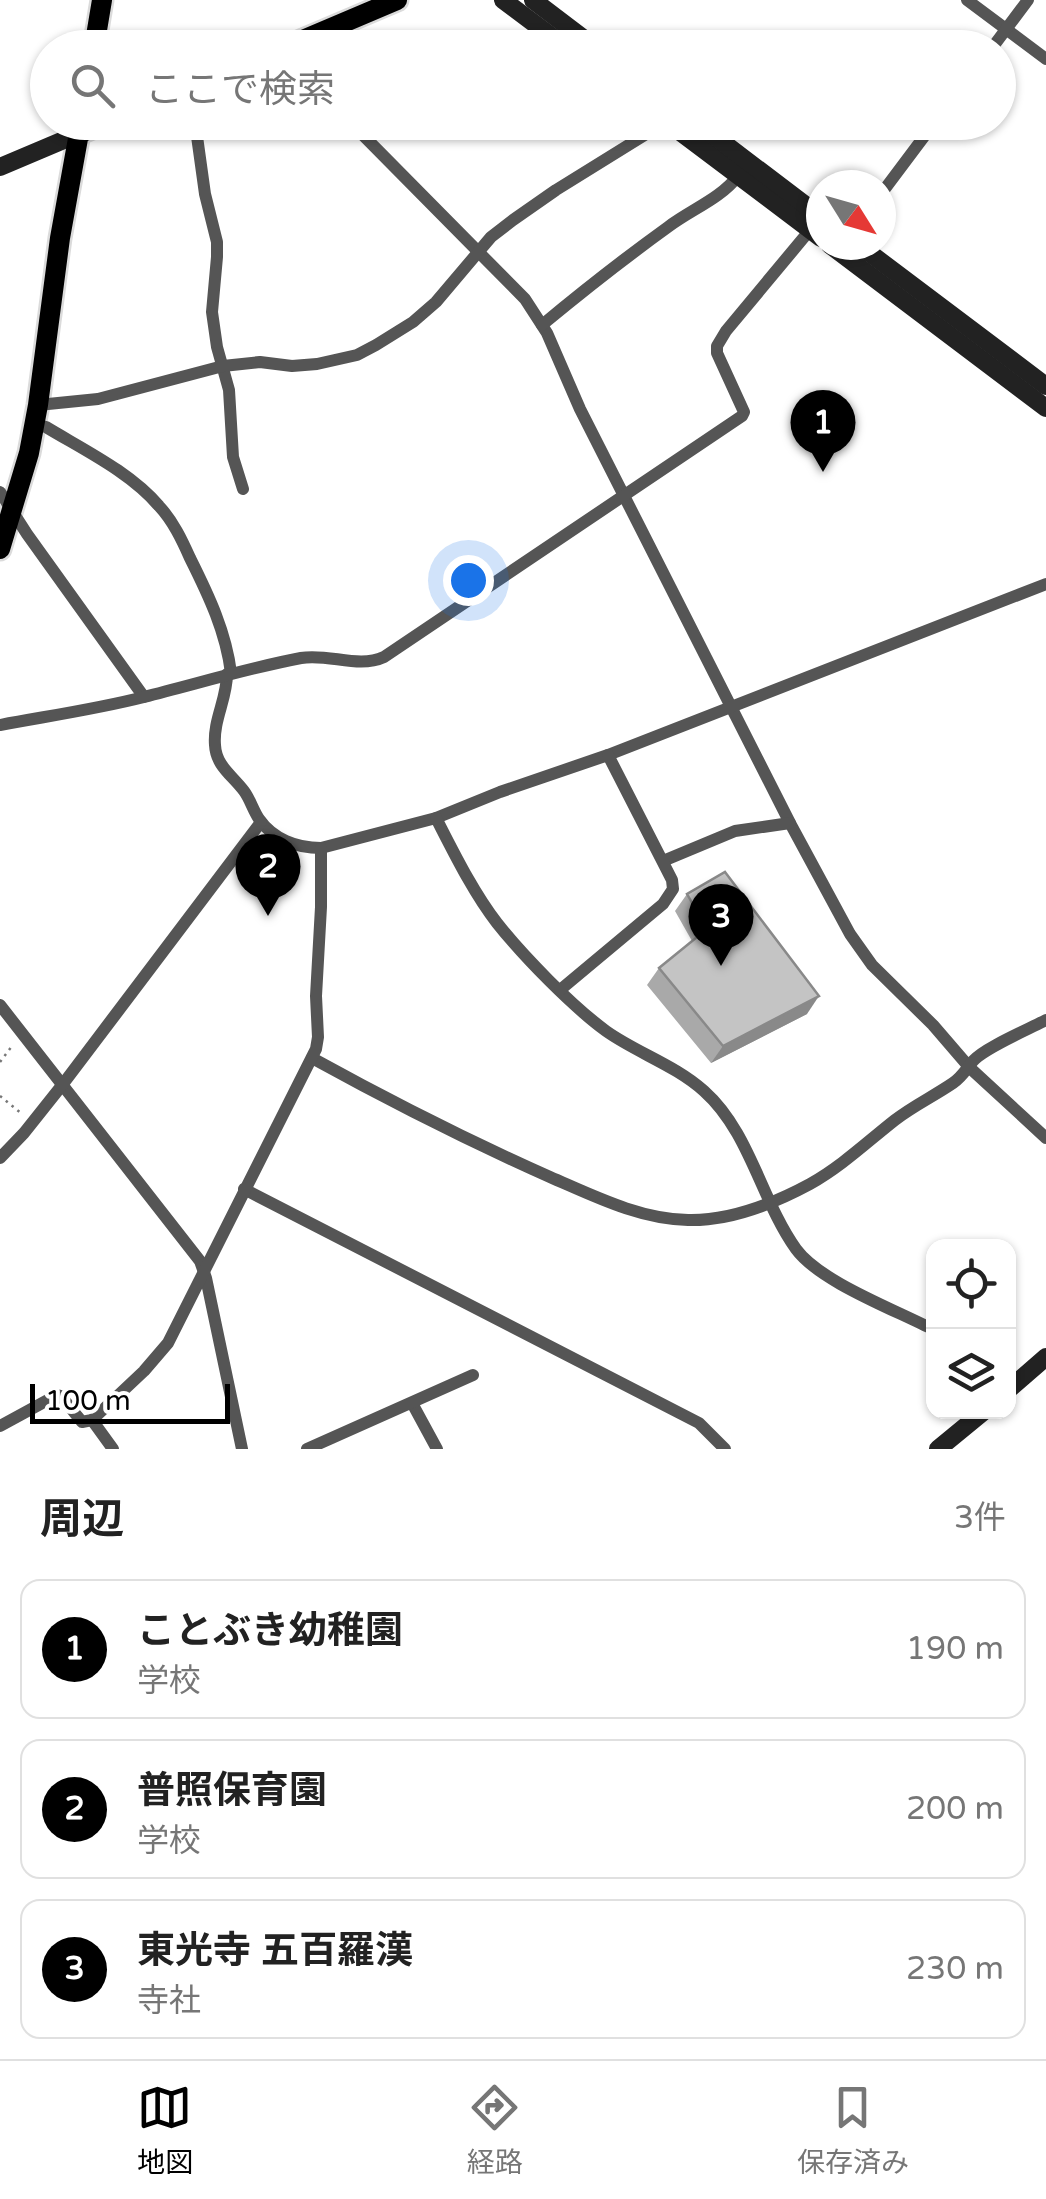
<!DOCTYPE html>
<html lang="ja">
<head>
<meta charset="utf-8">
<style>
	body { margin:0; font-family:"Varela Round","Noto Sans JP",sans-serif; background:#f2f2f2; color:#222 }
	.controls { position:absolute; right:30px; bottom:30px; display:grid; overflow:hidden; border-radius:20px; box-shadow:0 2px 8px #0004 }
	.controls button { width:90px; height:90px; display:grid; place-items:center; padding:0; border:0; border-bottom:2px solid #e0e0e0; background:#fff; color:#222; font:50px sans-serif }
	.compass { position:absolute; left:806px; top:170px; width:90px; height:90px; border-radius:50%; background:#fff; box-shadow:0 2px 8px #0004; rotate:127deg }
	.scale { position:absolute; left:30px; bottom:25px; width:200px; box-sizing:border-box; padding-left:10px; border:5px solid #000; border-top:0; font-size:28px; line-height:35px; white-space:nowrap; color:#000; -webkit-text-stroke:8px #fff; paint-order:stroke }
	.you { position:absolute; left:468px; top:580px; width:35px; height:35px; margin:-25px; border:8px solid #fff; border-radius:50%; background:#1a73e8; box-shadow:0 0 0 15px #1a73e833 }
	.badge { display:grid; place-items:center; width:65px; height:65px; border-radius:50%; background:#000; color:#fff; font-size:32px; font-weight:700 }
	.pin { position:absolute; translate:-50% -82px; filter:drop-shadow(0 2px 5px #0008) }
	.pin::after { content:''; position:absolute; top:52px; width:35px; height:30px; background:inherit; clip-path:polygon(0 0,100% 0,50% 100%) }
	.list { margin:0; padding:0; list-style:none }
	h2 { display:flex; justify-content:space-between; align-items:center; height:130px; margin:0; padding:0 40px; font-size:42px }
	h2 small { font-size:32px; font-weight:400; color:#767676 }
	.list li { display:grid; grid-template-columns:65px 1fr auto; gap:30px; align-items:center; box-sizing:border-box; height:140px; margin:0 20px 20px; padding:0 20px; border:2px solid #e0e0e0; border-radius:20px }
	.list b { display:block; font-size:38px; white-space:nowrap }
	.list p { margin:0; font-size:32px; white-space:nowrap; color:#767676 }
	.list em { font-size:32px; font-style:normal; color:#767676 }
	.icon { flex:none; width:55px; height:55px; fill:none; stroke:currentColor; stroke-width:2; stroke-linecap:round; stroke-linejoin:round }
	.map { position:relative; flex:none; width:1046px; height:1449px; overflow:hidden }
	.search { position:absolute; background:#fff; box-shadow:0 2px 8px #0004; left:30px; right:30px; top:30px; height:110px; display:flex; align-items:center; gap:25px; box-sizing:border-box; padding:0 35px; border-radius:55px; color:#767676; font-size:38px }
	.sheet { height:610px; background:#fff }
	nav { display:flex; justify-content:space-around; align-items:center; box-sizing:border-box; height:140px; border-top:2px solid #e0e0e0; background:#fff; font-size:28px; color:#767676 }
	nav a { display:grid; justify-items:center; gap:5px }
	nav .on { color:#000 }
	.map>svg:first-child { display:block }
	.lines { fill:none; stroke-linecap:round; stroke-linejoin:round }
	.primary-casing { stroke:#dbdbdb; stroke-width:25 }
	.path { stroke:#777; stroke-width:2.5; stroke-dasharray:2.5 5; stroke-linecap:butt }
	.street { stroke:#555; stroke-width:12 }
	.secondary { stroke:#222; stroke-width:18 }
	.primary { stroke:#000; stroke-width:20 }
	.wall { fill:#a9a9a9 }
	.shaded-wall { fill:#898989 }
	.building { fill:#c4c4c4; stroke:#898989; stroke-width:2.5 }
</style>
</head>
<body>
<div class="map">
<svg width="1046" height="1449" viewBox="0 0 1046 1449">
	<rect width="100%" height="100%" fill="#fff"/>
	<g class="lines">
		<g class="primary-casing">
			<g id="primary">
				<path d="M94,48L102,0"/>
				<path d="M284,48L397,0"/>
				<path d="M78,134L106,122"/>
				<path d="M0,549L29,453L38,405L60,238L81,122"/>
			</g>
		</g>
		<g class="path">
			<path d="M0,1062L12,1046"/>
			<path d="M0,1096L22,1114"/>
		</g>
		<g class="street">
			<path d="M967,0L1046,59"/>
			<path d="M992,48L1028,0"/>
			<path d="M195,122L205,194L217,242V257L212,312L217,347L229,390L233,457L243,489"/>
			<path d="M350,122L525,299L547,333L580,409L790,823L850,934L872,965L933,1025L970,1068L1046,1138"/>
			<path d="M881,194L935,122"/>
			<path d="M542,325C583,291 625,258 668,227C692,209 720,199 738,176"/>
			<path d="M38,405L98,399L223,366L260,362L292,366L317,364L357,355L376,345L413,322L436,302L491,237L513,220L556,190L656,128L660,122"/>
			<path d="M34,424L46,427C84,450 130,472 159,506C173,521 182,540 190,558C209,596 226,632 231,673"/>
			<path d="M0,492L27,534L144,697"/>
			<path d="M227,674C227,699 213,720 215,745C216,766 232,775 244,791C250,799 253,810 259,819C273,839 296,848 321,848L436,818L500,792L608,755L1046,584"/>
			<path d="M0,725C48,716 97,709 144,697C196,684 248,668 301,658C329,653 358,669 384,657L742,416L744,412L717,353V346L726,331L810,230"/>
			<path d="M436,818C454,853 473,892 497,923C524,957 572,1006 606,1031C637,1053 675,1065 704,1091C750,1132 761,1200 796,1249C820,1282 896,1310 934,1330"/>
			<path d="M663,861L735,831L790,823"/>
			<path d="M560,990L663,904L673,889L672,880L608,755"/>
			<path d="M0,1005L200,1261L206,1278L242,1449"/>
			<path d="M312,1058C390,1101 469,1141 550,1177C594,1196 639,1219 688,1220C730,1221 773,1204 810,1184C842,1166 867,1142 895,1120C913,1106 934,1096 953,1083C963,1076 966,1069 973,1061C984,1048 1029,1029 1046,1020"/>
			<path d="M0,1158L24,1133L63,1084L261,822"/>
			<path d="M244,1189L699,1423L725,1449"/>
			<path d="M412,1403L437,1449"/>
			<path d="M92,1420L113,1449"/>
			<path d="M0,1426L57,1395L61,1396L82,1422L92,1420L144,1371L168,1343L316,1049L318,1037L316,996L321,907V848"/>
			<path d="M307,1449L473,1375"/>
		</g>
		<g class="secondary">
			<path d="M503,0L567,48"/>
			<path d="M533,0L596,48"/>
			<path d="M667,122L821,238"/>
			<path d="M696,122L821,217"/>
			<path d="M0,167L78,134"/>
			<path d="M830,245L1046,408"/>
			<path d="M859,245L1046,386"/>
			<path d="M1008,1390L1046,1357"/>
			<path d="M938,1449L983,1412"/>
		</g>
		<use href="#primary" class="primary"/>
	</g>
	<path class="wall" d="M687,894L807,1014L711,1063L647,985L659,968L692,941L675,911Z"/>
	<path class="shaded-wall" d="M819,996L807,1014L711,1063L723,1046Z"/>
	<g class="building">
		<path d="M481,36L486,48H456Z"/>
		<path d="M725,872L819,996L723,1046L659,968L707,929L687,894Z"/>
	</g>
</svg>
<div class="controls">
<button><svg class="icon" aria-label="locate" viewBox="0 0 24 24"><circle cx="12" cy="12" r="6"/><path d="M12 2v4M12 18v4M2 12h4M18 12h4"/></svg></button>
<button><svg class="icon" aria-label="layers" viewBox="0 0 24 24"><path d="M12 4l9 5-9 5-9-5zM3 14l9 5 9-5"/></svg></button>
</div>
<svg class="compass" viewBox="-18 -18 36 36"><path d="M0-13l5 13h-10z" fill="#e53935"/><path d="M0 13l5-13h-10z" fill="#767676"/></svg>
<div class="scale">100 m</div>
<div class="you"></div>
<div class="pin badge" style="left:823px;top:472px">1</div>
<div class="pin badge" style="left:268px;top:916px">2</div>
<div class="pin badge" style="left:721px;top:966px">3</div>
<div class="search"><svg class="icon" aria-label="search" viewBox="0 0 24 24"><circle cx="10" cy="10" r="6"/><path d="M15 15l6 6"/></svg>ここで検索</div>
</div>
<section class="sheet">
<h2>周辺<small>3件</small></h2>
<ul class="list">
<li><span class="badge">1</span><div><b>ことぶき幼稚園</b><p>学校</p></div><em>190 m</em></li>
<li><span class="badge">2</span><div><b>普照保育園</b><p>学校</p></div><em>200 m</em></li>
<li><span class="badge">3</span><div><b>東光寺 五百羅漢</b><p>寺社</p></div><em>230 m</em></li>
</ul>
</section>
<nav>
<a class="on"><svg class="icon" aria-label="map" viewBox="0 0 24 24"><path d="M3 6l6-2 6 2 6-2v14l-6 2-6-2-6 2zM9 4v14M15 6v14"/></svg>地図</a>
<a><svg class="icon" aria-label="directions" viewBox="0 0 24 24"><path d="M12 3l9 9-9 9-9-9zM9 14v-3h6M13 9l2 2-2 2"/></svg>経路</a>
<a><svg class="icon" aria-label="saved" viewBox="0 0 24 24"><path d="M7 4h10v16l-5-4-5 4z"/></svg>保存済み</a>
</nav>
</body>
</html>
